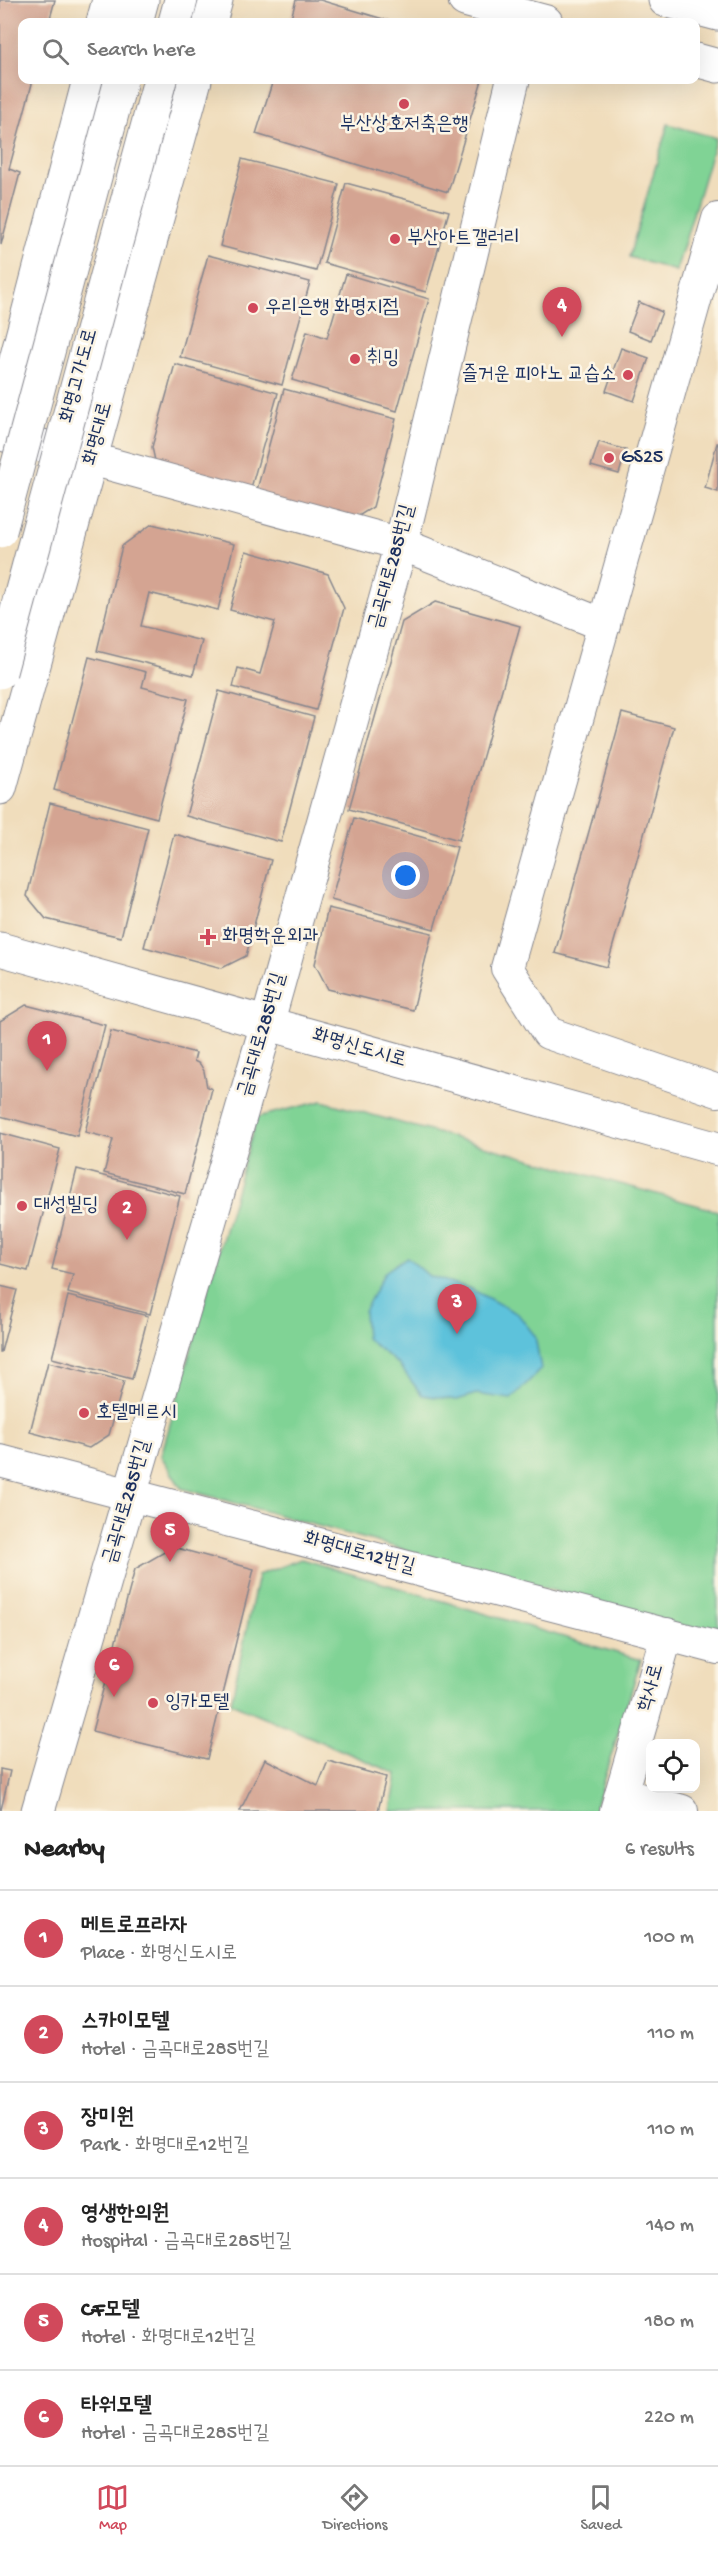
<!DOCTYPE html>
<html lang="en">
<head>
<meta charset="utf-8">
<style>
	body { margin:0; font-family:"Gochi Hand","Poor Story",sans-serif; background:#f6f6f6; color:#222 }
	.controls { position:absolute; right:18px; bottom:18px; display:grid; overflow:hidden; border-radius:12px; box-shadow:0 6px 24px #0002 }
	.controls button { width:54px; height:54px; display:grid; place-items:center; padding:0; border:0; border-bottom:2px solid #e0e0e0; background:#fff; color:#222; font:30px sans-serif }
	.you { position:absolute; left:406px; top:876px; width:21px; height:21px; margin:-15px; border:4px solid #fff; border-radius:50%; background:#1a73e8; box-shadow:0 0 0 9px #1a73e833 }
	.badge { display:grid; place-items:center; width:39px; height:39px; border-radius:50%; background:#d1495b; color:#fff; font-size:20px; font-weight:700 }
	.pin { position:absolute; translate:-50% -50px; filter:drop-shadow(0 2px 3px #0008) }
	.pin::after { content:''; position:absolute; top:32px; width:21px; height:18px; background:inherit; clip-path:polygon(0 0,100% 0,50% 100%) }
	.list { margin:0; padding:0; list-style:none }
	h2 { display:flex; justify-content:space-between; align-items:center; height:78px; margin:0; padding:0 24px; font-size:26px }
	h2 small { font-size:20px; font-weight:400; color:#767676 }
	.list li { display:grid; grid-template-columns:39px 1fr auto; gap:18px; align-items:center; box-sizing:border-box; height:96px; padding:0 24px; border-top:2px solid #e0e0e0 }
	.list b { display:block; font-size:22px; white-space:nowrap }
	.list p { margin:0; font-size:20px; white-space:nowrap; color:#767676 }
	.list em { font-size:20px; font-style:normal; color:#767676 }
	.icon { flex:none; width:33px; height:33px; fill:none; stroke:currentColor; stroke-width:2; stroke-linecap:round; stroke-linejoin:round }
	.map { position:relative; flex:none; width:718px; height:1811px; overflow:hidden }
	.search { position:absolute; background:#fff; box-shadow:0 6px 24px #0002; left:18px; right:18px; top:18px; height:66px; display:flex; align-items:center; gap:15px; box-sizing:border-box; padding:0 21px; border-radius:12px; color:#767676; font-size:22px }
	.sheet { height:654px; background:#fff }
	nav { display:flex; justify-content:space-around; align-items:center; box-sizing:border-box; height:84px; border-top:2px solid #e0e0e0; background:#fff; font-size:16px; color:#767676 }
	nav a { display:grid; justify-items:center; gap:3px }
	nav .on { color:#d1495b }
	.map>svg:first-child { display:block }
	.green { fill:#80d395; stroke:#4e817a; stroke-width:1.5 }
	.water { fill:#5dc2db; stroke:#3c789c; stroke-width:1.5 }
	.building { fill:#d4a492 }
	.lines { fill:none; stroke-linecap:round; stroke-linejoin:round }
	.minor-casing { stroke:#86868d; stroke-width:34 }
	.tertiary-casing { stroke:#86868d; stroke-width:35 }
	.secondary-casing { stroke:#86868d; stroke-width:35 }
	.primary-casing { stroke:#86868d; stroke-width:35 }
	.trunk-casing { stroke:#86868d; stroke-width:35 }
	.minor { stroke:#fff; stroke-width:32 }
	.tertiary { stroke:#fff; stroke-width:33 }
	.secondary { stroke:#fff; stroke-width:33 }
	.primary { stroke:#fff; stroke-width:33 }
	.trunk { stroke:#fff; stroke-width:33 }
	.trunk-bridge-casing { stroke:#86868d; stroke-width:35; stroke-linecap:butt }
	.trunk-bridge { stroke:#fff; stroke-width:33 }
	.poi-dot { fill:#d1495b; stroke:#fcf5e5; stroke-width:2 }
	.labels { text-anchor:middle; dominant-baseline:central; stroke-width:5; stroke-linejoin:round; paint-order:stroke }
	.poi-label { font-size:20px; fill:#1b2f5e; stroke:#fcf5e5; text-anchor:start }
	.street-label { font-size:20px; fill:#1b2f5e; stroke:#fcf5e5 }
</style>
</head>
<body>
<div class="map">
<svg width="718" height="1811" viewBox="0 0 718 1811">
	<rect width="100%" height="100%" fill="#fcf5e5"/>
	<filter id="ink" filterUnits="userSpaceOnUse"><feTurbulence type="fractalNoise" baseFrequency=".0167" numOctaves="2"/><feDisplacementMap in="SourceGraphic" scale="12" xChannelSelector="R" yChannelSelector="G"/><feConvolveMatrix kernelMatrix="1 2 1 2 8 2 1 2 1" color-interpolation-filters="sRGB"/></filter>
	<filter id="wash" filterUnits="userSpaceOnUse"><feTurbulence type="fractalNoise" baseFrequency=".008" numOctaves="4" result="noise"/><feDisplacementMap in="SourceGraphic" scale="24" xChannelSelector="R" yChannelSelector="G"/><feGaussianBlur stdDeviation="1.35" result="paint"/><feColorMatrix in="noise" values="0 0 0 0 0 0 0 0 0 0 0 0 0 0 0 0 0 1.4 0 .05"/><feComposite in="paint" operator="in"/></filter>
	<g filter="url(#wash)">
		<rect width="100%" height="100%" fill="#f0ddbc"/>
		<g class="green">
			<path d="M668,124L716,138L676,271L629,257Z"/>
			<path d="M322,1101L718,1211V1636L181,1488L161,1456L257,1117Z"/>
			<path d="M301,1559L641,1660L594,1811H391L397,1774L231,1703L258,1575Z"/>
		</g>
		<path class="water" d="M407,1257L429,1276L471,1289L518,1314L535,1336L541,1369L511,1399L476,1394L457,1400L422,1395L399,1365L366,1338L364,1312L385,1272Z"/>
		<g id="blocks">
			<g class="building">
				<path d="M0,0H55L49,22H22V80H33L9,169L20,173L1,245Z"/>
				<path d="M296,0H320L393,22H290Z"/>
				<path d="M273,80H482L448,192L256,134Z"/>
				<path d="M242,159L339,184L316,271L220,246Z"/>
				<path d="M346,183L449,211L426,292L324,263Z"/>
				<path d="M208,255L310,282L282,385L180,357Z"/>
				<path d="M346,274L429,299L397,411L292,380L307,331L327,338Z"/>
				<path d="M639,302L662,312L651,340L628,331Z"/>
				<path d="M621,348L649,358L634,401L606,391Z"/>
				<path d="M175,364L278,393L249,495L157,470L152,447Z"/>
				<path d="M284,389L396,419L373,507L344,525L254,501Z"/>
				<path d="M599,442L626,450L619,474L591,466Z"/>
				<path d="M717,443H718V492L705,488Z"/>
				<path d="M152,524L234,544L218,610L149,593L141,626L202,641L193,675L97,651L122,546Z"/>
				<path d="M246,551L328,574L344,608L316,710L233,687L238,668L260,674L275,622L230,610Z"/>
				<path d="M435,602L520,626L459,840L349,809L402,622Z"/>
				<path d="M89,657L146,672L142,687L188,699L157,818L54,790Z"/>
				<path d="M219,691L314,717L281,842L186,816Z"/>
				<path d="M622,713L674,727L607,967L555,953Z"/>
				<path d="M50,803L148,828L121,937L46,919L27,896Z"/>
				<path d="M354,818L457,847L434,929L331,900Z"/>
				<path d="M174,834L271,860L246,956L222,968L144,947Z"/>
				<path d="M328,908L432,933L413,1010L328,989L315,964Z"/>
				<path d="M26,1005L105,1025L77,1136L0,1116V1021Z"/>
				<path d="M111,1031L196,1053L194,1061L200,1064L204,1071L207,1087L212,1089L185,1194L104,1173L113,1139L85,1132Z"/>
				<path d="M0,1133L60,1149L28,1271L0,1264Z"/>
				<path d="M77,1169L180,1196L150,1314L68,1293L73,1274L52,1269Z"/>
				<path d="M0,1286L17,1290L1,1352H0Z"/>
				<path d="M68,1296L148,1316L132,1379L52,1358Z"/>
				<path d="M48,1362L124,1381L109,1435L89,1448L30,1432Z"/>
				<path d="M173,1547L254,1569L207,1759L92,1731L135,1569Z"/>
				<path d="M265,1759L318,1786L328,1761L386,1777L378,1811H240Z"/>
				<path d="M0,1769L10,1771L1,1810L0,1809Z"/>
			</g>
		</g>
	</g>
	<g filter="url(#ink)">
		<use href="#blocks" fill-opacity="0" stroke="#86868d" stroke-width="1.5"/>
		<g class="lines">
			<g class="minor-casing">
				<g id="minor">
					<path d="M718,219L507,968L548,1033L718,1091"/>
					<path d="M0,434L401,544L604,625"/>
					<path d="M0,1461L718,1648"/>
					<path d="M621,1794L682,1811"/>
					<path d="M616,1811L667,1634"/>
				</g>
			</g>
			<g class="tertiary-casing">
				<path id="tertiary" d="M38,1811L267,1024L401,544L513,80"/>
			</g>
			<g class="secondary-casing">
				<path id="secondary" d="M0,949L718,1149"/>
			</g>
			<g class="primary-casing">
				<g id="primary">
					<path d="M465,0L546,22"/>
					<path d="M665,0L718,14"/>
					<path d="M103,22L109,0"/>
					<path d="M210,22L216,0"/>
					<path d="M696,60L718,66"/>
					<path d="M0,421L89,80"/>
					<path d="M0,788L195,80"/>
				</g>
			</g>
			<g class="trunk-casing">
				<g id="trunk">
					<path d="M136,22L142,0"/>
					<path d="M175,22L181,0"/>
				</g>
			</g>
			<use href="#minor" class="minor"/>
			<use href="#tertiary" class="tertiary"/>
			<use href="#secondary" class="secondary"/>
			<use href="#primary" class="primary"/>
			<use href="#trunk" class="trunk"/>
			<g class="trunk-bridge-casing">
				<g id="trunk-bridge">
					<path d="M0,531L121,80"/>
					<path d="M0,672L160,80"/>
				</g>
			</g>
			<use href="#trunk-bridge" class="trunk-bridge"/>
		</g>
	</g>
	<g class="poi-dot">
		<circle cx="404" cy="104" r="6"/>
		<circle cx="395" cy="239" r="6"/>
		<circle cx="253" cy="308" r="6"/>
		<circle cx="355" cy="359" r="6"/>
		<circle cx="628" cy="375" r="6"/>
		<circle cx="609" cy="458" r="6"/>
		<path d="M205 928h6v6h6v6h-6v6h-6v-6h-6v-6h6z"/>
		<circle cx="22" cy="1206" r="6"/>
		<circle cx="84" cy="1413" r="6"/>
		<circle cx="153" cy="1703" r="6"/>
	</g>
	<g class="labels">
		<g class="poi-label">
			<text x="404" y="125" text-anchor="middle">부산상호저축은행</text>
			<text x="407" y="239">부산아트갤러리</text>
			<text x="265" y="308">우리은행 화명지점</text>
			<text x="367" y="359">취밍</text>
			<text x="616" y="375" text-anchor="end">즐거운 피아노 교습소</text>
			<text x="621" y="458">GS25</text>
			<text x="222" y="937">화명학운외과</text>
			<text x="34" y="1206">대성빌딩</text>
			<text x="96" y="1413">호텔메르시</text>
			<text x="165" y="1703">잉카모텔</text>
		</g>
		<g class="street-label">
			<text transform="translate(80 376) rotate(-75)">화명고가도로</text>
			<text transform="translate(99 434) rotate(-75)">화명대로</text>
			<text transform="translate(393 567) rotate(-75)">금곡대로285번길</text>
			<text transform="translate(263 1035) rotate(-74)">금곡대로285번길</text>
			<text transform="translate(359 1049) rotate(16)">화명신도시로</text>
			<text transform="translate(128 1502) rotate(-74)">금곡대로285번길</text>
			<text transform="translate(359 1554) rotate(15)">화명대로12번길</text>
			<text transform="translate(652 1688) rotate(-74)">학사로</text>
		</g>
	</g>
</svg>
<div class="controls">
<button><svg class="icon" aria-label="locate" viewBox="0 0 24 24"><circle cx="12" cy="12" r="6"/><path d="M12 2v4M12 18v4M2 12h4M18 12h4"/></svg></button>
</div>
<div class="you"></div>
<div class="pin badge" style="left:47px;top:1071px">1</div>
<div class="pin badge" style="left:127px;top:1240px">2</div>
<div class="pin badge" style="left:457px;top:1334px">3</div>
<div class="pin badge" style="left:562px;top:337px">4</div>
<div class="pin badge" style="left:170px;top:1562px">5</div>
<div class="pin badge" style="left:114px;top:1697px">6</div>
<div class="search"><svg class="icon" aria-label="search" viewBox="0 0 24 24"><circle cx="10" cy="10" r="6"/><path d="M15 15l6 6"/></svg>Search here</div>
</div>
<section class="sheet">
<h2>Nearby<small>6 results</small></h2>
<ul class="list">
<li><span class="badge">1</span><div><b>메트로프라자</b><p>Place · 화명신도시로</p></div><em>100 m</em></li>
<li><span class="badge">2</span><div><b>스카이모텔</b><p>Hotel · 금곡대로285번길</p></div><em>110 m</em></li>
<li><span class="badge">3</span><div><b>장미원</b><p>Park · 화명대로12번길</p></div><em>110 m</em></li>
<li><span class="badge">4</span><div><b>영생한의원</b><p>Hospital · 금곡대로285번길</p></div><em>140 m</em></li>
<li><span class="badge">5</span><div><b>CF모텔</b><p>Hotel · 화명대로12번길</p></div><em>180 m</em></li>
<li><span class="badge">6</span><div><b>타워모텔</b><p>Hotel · 금곡대로285번길</p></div><em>220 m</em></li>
</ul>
</section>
<nav>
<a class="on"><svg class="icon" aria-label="map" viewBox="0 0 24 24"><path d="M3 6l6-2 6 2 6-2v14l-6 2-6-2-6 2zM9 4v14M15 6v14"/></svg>Map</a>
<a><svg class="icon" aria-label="directions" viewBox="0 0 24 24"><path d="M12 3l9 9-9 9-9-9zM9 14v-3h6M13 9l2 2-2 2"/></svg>Directions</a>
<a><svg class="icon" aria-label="saved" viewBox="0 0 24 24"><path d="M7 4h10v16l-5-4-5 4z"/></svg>Saved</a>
</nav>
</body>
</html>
